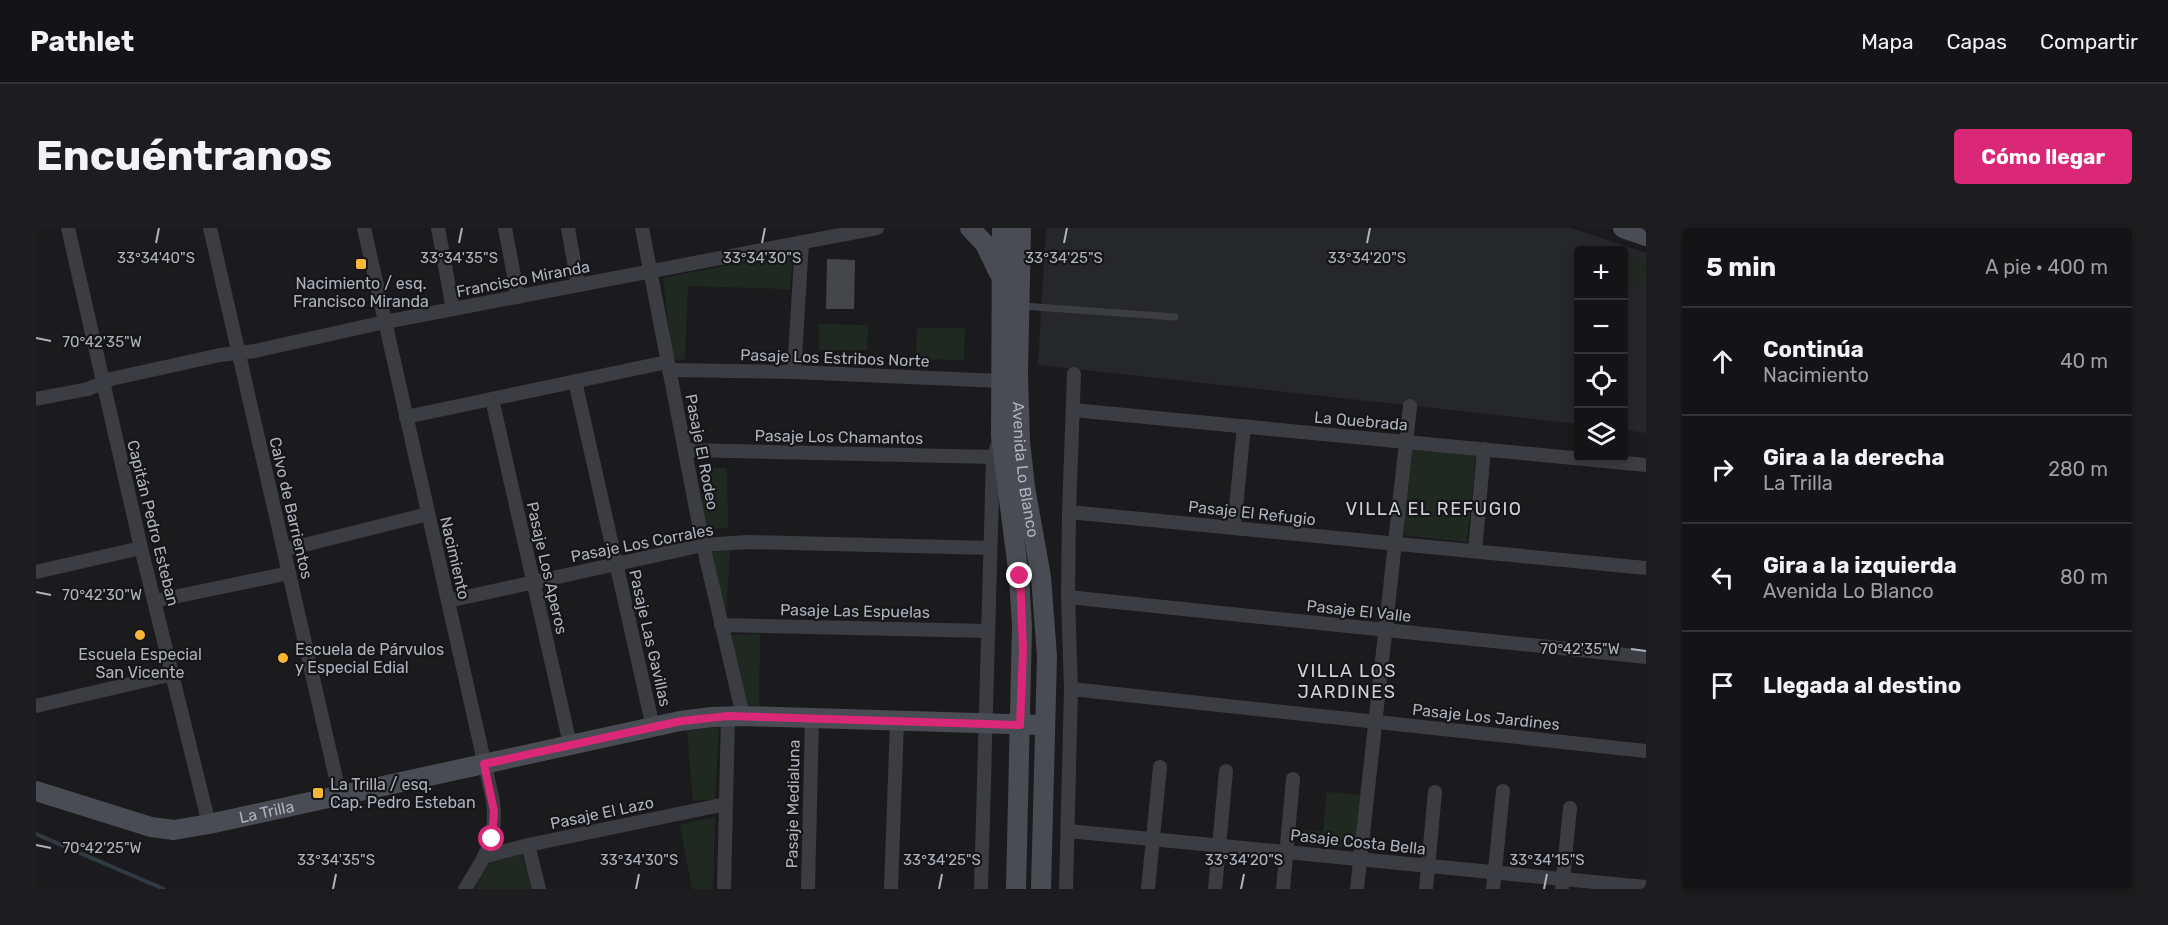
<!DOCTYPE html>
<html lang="es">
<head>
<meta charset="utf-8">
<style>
	body { margin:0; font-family:Rubik,sans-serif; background:#1d1d1f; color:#f1f3f6 }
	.controls { position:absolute; right:18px; top:18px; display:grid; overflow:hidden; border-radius:6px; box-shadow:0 3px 9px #0003 }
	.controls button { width:54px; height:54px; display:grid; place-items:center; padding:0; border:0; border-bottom:2px solid #333335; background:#141416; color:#f1f3f6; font:30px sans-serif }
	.stop { position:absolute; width:18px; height:18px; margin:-14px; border:4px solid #db2777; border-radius:50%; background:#fff }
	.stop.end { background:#db2777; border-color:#fff; box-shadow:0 2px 6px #0008 }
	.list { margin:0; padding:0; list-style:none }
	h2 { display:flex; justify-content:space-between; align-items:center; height:78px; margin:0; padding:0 24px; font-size:26px }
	h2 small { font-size:20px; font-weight:400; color:#9d9ea1 }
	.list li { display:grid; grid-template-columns:39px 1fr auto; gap:18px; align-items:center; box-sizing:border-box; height:108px; padding:0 24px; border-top:2px solid #333335 }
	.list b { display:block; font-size:22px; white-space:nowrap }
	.list p { margin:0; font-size:20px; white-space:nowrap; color:#9d9ea1 }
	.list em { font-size:20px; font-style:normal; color:#9d9ea1 }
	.icon { flex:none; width:33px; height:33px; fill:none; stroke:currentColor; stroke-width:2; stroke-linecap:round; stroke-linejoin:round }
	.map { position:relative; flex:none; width:1610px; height:661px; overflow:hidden; border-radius:6px }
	header { display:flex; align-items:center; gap:36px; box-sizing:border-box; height:84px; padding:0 30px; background:#141416; border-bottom:2px solid #333335 }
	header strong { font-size:28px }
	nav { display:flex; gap:33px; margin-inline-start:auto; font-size:21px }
	.intro { display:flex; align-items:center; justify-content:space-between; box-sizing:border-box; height:144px; padding:0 36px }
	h1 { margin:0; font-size:42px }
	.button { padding:15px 27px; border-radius:6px; background:#db2777; color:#fff; font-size:21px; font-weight:700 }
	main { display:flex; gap:36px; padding:0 36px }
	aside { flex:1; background:#141416; border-radius:6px; box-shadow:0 3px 9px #0003 }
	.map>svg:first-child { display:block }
	.built { fill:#26272a }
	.green { fill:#202921 }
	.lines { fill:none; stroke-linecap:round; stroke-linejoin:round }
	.stream { stroke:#303a42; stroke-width:4 }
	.building { fill:#45464a }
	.lane { stroke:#3b3d42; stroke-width:7 }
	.street { stroke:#3b3d42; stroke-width:14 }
	.secondary { stroke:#494c52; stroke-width:20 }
	.route { stroke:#db2777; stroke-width:8 }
	.ticks { fill:none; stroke:#adb2bd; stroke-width:2 }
	.poi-dot { fill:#f8b637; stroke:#161618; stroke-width:2 }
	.labels { text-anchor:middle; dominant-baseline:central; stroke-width:4.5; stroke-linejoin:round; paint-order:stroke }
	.street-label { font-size:16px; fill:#adb2bd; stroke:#161618 }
	.poi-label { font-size:16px; fill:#adb2bd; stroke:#161618 }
	.neighbourhood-label { font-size:18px; letter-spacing:1.5px; fill:#ced1d9; stroke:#161618 }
	.ticks-label { font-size:15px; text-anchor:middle; fill:#adb2bd; stroke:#161618; stroke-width:4.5; stroke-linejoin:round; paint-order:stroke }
</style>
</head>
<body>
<header>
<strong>Pathlet</strong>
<nav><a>Mapa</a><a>Capas</a><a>Compartir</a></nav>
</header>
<div class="intro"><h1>Encuéntranos</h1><a class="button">Cómo llegar</a></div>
<main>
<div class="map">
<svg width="1610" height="661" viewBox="0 0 1610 661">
	<rect width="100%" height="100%" fill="#1b1b1d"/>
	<path class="built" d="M1010,0H1535L1610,25V205L1588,202V22H1542V196L1002,137Z"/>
	<g class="green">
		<path d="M758,24L754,61L652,58L649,132L636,131L627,50Z"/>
		<path d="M1588,25L1610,32V40L1604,59L1588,54Z"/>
		<path d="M783,96L832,97L831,122H783Z"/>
		<path d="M881,100H929L928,132L880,131Z"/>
		<path d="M1375,219L1440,226L1431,314L1366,307Z"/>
		<path d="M666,240H691L692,300L666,301Z"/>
		<path d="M694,323L690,387L675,324Z"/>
		<path d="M724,406L723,478L705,476L691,407Z"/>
		<path d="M683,499L679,571L657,573L651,503Z"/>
		<path d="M1291,564L1324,567L1319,620L1263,615L1264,602L1287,604Z"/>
		<path d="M679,589L677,661H656L644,597Z"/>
		<path d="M485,623L495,661H439L454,633Z"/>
	</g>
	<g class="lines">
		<path class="stream" d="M0,606L128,661"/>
	</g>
	<path class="building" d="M791,31L819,32L818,81H790Z"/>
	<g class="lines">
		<path class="lane" d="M986,78L1139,89"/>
		<g class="street">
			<path d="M32,0L105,320L173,596"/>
			<path d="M174,0L304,568"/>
			<path d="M328,0L457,573C462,612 448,630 429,661"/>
			<path d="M402,0L417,81"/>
			<path d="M469,0L482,69"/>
			<path d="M532,0L542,57"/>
			<path d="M606,0L667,317L707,488"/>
			<path d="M633,142L758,144L964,153"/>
			<path d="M758,144L766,14"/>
			<path d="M539,153L617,499"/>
			<path d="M0,171L52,161L75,151L184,127L219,123L349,94L841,0"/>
			<path d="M456,171L534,516"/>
			<path d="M1037,182L1610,237"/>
			<path d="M370,189L631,134"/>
			<path d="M649,222L957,229"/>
			<path d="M1033,284L1610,340"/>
			<path d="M1198,300L1208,198"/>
			<path d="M248,322L392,286"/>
			<path d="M1439,323L1448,221"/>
			<path d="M0,344L105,320"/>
			<path d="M1032,369L1610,429"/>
			<path d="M119,373L253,345"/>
			<path d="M412,373L667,317L712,314L954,320"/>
			<path d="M685,397L952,403"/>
			<path d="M1035,461L1610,523"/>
			<path d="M0,478L137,446"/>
			<path d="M1032,603L1610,659"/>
			<path d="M492,617L503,661"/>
			<path d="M450,628L492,617L690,576"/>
			<path d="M688,661L692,488"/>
			<path d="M772,661L776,491"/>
			<path d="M855,661L861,493"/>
			<path d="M945,661L957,229L964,211"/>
			<path d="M1030,661L1035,461L1032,369L1033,284L1038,146"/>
			<path d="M1112,661L1124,539"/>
			<path d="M1179,661L1190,543"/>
			<path d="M1247,661L1257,551"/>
			<path d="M1321,661L1374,178"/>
			<path d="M1390,661L1399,564"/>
			<path d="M1457,661L1467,563"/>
			<path d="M1526,661L1534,580"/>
		</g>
		<g class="secondary">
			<path d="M934,0L949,16L963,45"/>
			<path d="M966,0L965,208L983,349L986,398L980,661"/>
			<path id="s1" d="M985,0L982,147L984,213L989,259L1005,349L1011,428L1005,661"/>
			<path d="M1587,0L1610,8"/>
			<path id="s2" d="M0,563L115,599L138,602L173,596L644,493L676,489L707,488L1009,497"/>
		</g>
	</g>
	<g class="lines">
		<path class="route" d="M456,611L458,583L448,536L645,493L692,488L984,497L987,422L984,348"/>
	</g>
	<path class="ticks" d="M120,15L123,0M423,15L426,0M726,15L729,0M1028,15L1031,0M1331,15L1334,0M0,110L15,113M0,364L15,367M1595,421L1610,423M0,617L15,620M297,661L300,646M600,661L603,646M903,661L906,646M1205,661L1208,646M1508,661L1511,646"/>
	<g class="poi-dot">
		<rect x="319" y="30" width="12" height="12" rx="3"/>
		<circle cx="104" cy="407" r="6"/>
		<circle cx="247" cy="430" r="6"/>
		<rect x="276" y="559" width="12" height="12" rx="3"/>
	</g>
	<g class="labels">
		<g class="street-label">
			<text transform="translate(487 51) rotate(-11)">Francisco Miranda</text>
			<text transform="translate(799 130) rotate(2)">Pasaje Los Estribos Norte</text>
			<text transform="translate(1325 193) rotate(5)">La Quebrada</text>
			<text transform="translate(803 209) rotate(1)">Pasaje Los Chamantos</text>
			<text transform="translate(666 224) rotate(79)">Pasaje El Rodeo</text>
			<text stroke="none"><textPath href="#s1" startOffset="242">Avenida Lo Blanco</textPath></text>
			<text transform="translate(255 280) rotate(77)">Calvo de Barrientos</text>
			<text transform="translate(1216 285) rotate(6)">Pasaje El Refugio</text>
			<text transform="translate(117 295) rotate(76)">Capitán Pedro Esteban</text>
			<text transform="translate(606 315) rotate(-11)">Pasaje Los Corrales</text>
			<text transform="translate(419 330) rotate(77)">Nacimiento</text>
			<text transform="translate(511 340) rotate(77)">Pasaje Los Aperos</text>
			<text transform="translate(819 383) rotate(1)">Pasaje Las Espuelas</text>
			<text transform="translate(1323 383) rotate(6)">Pasaje El Valle</text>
			<text transform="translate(614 410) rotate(77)">Pasaje Las Gavillas</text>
			<text transform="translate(1450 489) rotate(6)">Pasaje Los Jardines</text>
			<text transform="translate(757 576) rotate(-89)">Pasaje Medialuna</text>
			<text stroke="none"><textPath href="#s2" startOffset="238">La Trilla</textPath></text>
			<text transform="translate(566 585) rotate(-12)">Pasaje El Lazo</text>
			<text transform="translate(1322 614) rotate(6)">Pasaje Costa Bella</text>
		</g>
		<g class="poi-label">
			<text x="325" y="55">Nacimiento / esq.<tspan x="325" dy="18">Francisco Miranda</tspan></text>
			<text x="259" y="421" text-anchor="start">Escuela de Párvulos<tspan x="259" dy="18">y Especial Edial</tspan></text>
			<text x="104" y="426">Escuela Especial<tspan x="104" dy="18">San Vicente</tspan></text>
			<text x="294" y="556" text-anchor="start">La Trilla / esq.<tspan x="294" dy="18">Cap. Pedro Esteban</tspan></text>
		</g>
		<g class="neighbourhood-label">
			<text x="1398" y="281">VILLA EL REFUGIO</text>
			<text x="1311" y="443">VILLA LOS<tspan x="1311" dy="21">JARDINES</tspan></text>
		</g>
	</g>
	<g class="ticks-label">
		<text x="120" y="35">33°34'40"S</text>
		<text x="423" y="35">33°34'35"S</text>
		<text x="726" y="35">33°34'30"S</text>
		<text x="1028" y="35">33°34'25"S</text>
		<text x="1331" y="35">33°34'20"S</text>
		<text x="66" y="119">70°42'35"W</text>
		<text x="66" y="372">70°42'30"W</text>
		<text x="1544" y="426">70°42'35"W</text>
		<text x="66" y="625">70°42'25"W</text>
		<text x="300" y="637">33°34'35"S</text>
		<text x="603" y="637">33°34'30"S</text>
		<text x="906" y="637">33°34'25"S</text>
		<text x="1208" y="637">33°34'20"S</text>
		<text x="1511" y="637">33°34'15"S</text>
	</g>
</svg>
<div class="controls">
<button>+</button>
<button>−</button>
<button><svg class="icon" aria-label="locate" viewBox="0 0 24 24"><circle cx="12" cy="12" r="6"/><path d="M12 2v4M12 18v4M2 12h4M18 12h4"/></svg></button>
<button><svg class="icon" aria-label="layers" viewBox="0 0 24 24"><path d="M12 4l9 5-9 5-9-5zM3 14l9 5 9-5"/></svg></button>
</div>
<div class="stop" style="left:456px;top:611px"></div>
<div class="stop end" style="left:984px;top:348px"></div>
</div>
<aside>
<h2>5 min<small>A pie · 400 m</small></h2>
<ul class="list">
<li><svg class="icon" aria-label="ahead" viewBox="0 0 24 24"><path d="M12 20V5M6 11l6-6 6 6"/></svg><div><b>Continúa</b><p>Nacimiento</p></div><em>40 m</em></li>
<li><svg class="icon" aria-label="right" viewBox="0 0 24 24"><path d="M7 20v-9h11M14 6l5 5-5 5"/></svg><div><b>Gira a la derecha</b><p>La Trilla</p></div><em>280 m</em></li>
<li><svg class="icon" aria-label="left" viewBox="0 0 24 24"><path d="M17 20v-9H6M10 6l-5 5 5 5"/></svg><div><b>Gira a la izquierda</b><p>Avenida Lo Blanco</p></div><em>80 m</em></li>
<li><svg class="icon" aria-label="arrive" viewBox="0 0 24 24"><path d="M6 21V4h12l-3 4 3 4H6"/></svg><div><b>Llegada al destino</b></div></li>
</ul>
</aside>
</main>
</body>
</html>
